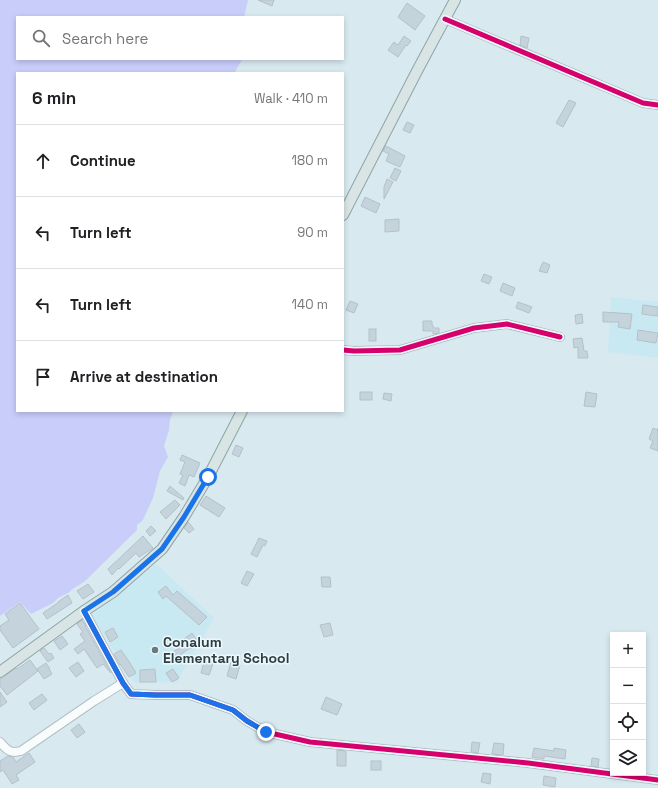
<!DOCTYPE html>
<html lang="en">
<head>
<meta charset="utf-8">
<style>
	body { margin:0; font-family:"Space Grotesk",sans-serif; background:#f2f2f2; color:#202124 }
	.controls { position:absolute; right:12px; bottom:12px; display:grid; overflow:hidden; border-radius:0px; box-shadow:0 2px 6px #0003 }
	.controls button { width:36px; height:36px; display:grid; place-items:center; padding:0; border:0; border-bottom:1px solid #e0e0e0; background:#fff; color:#202124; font:20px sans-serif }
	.stop { position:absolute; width:12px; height:12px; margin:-9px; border:3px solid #1a73e8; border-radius:50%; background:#fff }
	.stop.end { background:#1a73e8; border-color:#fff; box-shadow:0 1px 4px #0008 }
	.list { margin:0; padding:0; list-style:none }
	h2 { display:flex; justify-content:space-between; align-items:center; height:52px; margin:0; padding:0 16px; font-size:17px }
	h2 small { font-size:13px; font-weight:400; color:#757577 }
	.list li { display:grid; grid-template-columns:26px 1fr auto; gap:12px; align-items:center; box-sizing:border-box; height:72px; padding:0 16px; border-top:1px solid #e0e0e0 }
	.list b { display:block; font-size:15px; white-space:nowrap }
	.list em { font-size:13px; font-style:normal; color:#757577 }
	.icon { flex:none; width:22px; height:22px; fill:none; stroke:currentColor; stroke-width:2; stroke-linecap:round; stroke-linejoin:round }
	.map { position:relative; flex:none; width:658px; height:788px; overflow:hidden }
	.search { position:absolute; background:#fff; box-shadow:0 2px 6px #0003; left:16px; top:16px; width:328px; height:44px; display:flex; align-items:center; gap:10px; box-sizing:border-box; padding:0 14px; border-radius:0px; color:#757577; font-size:15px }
	.panel { position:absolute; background:#fff; box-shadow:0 2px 6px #0003; left:16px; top:72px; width:328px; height:340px; border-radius:0px }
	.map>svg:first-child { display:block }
	.built { fill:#c8e8f2 }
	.water { fill:#c9cdfa }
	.building { fill:#c4d3dc; stroke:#b5c1c8 }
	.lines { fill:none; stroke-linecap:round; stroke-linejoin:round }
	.minor-casing { stroke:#b2c0c5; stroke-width:10 }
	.major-casing { stroke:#8ea5a7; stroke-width:12 }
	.minor { stroke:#f9fcfd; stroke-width:8 }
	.major { stroke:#d9e4e4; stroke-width:10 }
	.cycleway-casing { stroke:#ebf9fd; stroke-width:8 }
	.cycleway { stroke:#d6006c; stroke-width:5 }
	.route { stroke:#1a73e8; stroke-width:5 }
	.poi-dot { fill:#6b7a7f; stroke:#ebf9fd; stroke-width:1.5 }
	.labels { text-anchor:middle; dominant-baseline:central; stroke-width:3; stroke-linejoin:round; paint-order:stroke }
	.poi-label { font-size:14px; font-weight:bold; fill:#303e42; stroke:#ebf9fd; text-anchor:start }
</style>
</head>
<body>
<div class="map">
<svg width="658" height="788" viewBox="0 0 658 788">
	<rect width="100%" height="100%" fill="#d8eaf0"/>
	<g class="built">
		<path d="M611,297L658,302V358L608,352Z"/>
		<path d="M156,564L214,618L177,682L135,683L90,614Z"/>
	</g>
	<path class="water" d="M0,0H248L244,17H17V59H242V60L237,68L235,73H17V411H173L170,420L169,430L164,446L168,457L160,471L153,498L143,520L137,525V530L84,582L74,588L68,593L58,598L53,603L31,614L20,602L0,616Z"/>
	<g class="building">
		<path d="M258,0H274L272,6Z"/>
		<path d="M407,3L425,16L415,30L398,17Z"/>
		<path d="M404,36L411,41L407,46L406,45L398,57L388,50L394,42L398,45Z"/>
		<path d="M521,36L529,38L527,48L520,45Z"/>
		<path d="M569,100L576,103L563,127L556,123Z"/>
		<path d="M407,122L414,125L410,133L403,130Z"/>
		<path d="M386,146L405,156L400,167L386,161L389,154L383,151Z"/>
		<path d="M395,168L401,171L396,181L390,178Z"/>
		<path d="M387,179L393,182L384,199V187Z"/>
		<path d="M365,197L380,204L376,213L361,206Z"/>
		<path d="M399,219V231L385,232V220Z"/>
		<path d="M543,262L550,265L547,273L539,271Z"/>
		<path d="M484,274L492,277L489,284L481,281Z"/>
		<path d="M503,283L515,288L512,296L500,291Z"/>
		<path d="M350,301L358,304L354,313L346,310Z"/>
		<path d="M518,302L532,307L529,313L516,308Z"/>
		<path d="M643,305L658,307V316L642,314Z"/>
		<path d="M603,312L619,313L632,314L630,329L618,327L619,322H603Z"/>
		<path d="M582,314L583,323L576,324L575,315Z"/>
		<path d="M423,321H432V324L434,328H439V333L433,334V331H423Z"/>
		<rect x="369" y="329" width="7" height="12"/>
		<path d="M638,330L658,333L656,343L637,340Z"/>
		<path d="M582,338L584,351H587L588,358H578V347L574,348L573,339Z"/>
		<rect x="360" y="392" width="12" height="8"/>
		<path d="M586,392L597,394L595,407L584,406Z"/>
		<path d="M384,393L392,394L391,401L383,399Z"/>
		<path d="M653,428L657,430L658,428V451L650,448L653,441L649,439Z"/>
		<path d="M236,445L243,448L239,457L232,454Z"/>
		<path d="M182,455L200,463L194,477L189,475L185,486L179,483L183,475L180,474L185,462L180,460Z"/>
		<path d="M170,486L184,498L183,500L167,491Z"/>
		<path d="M206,496L225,508L219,517L200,505Z"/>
		<path d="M175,500L180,505L166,519L160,512Z"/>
		<path d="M188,522L194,529L189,533L184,528Z"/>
		<path d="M151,526L156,531L150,536L146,531Z"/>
		<path d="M143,536L153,548L139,557L136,553L119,569L118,568L112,575L108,569Z"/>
		<path d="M259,538L267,541L265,546L263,545L257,557L251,554Z"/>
		<path d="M247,571L254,574L247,586L241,583Z"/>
		<path d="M321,577H330L331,587H322Z"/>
		<path d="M88,584L94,592L83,599L77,591Z"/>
		<path d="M166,586L173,595L177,591L207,617L199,625L166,596L163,599L158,592Z"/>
		<path d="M68,595L72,603L47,619L43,613L59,602H58Z"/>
		<path d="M20,603L39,629L13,648L0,630V626L9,620L5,614Z"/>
		<path d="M82,620L86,626H85L88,631L111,673L103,664L97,668L84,649L78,654L74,649L85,641L80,634L83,632L77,624Z"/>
		<path d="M330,623L333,635L324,637L320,625Z"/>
		<path d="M113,628L118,637L110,642L105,632Z"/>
		<path d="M192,633L199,643L191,649L190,648L177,657L173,652L186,643L184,639Z"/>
		<path d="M62,636L68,644L60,650L54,641Z"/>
		<path d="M44,648L49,654L51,653L54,658L48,662L40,651Z"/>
		<path d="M121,650L128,660L136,673L129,677L120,664V665L114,654Z"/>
		<path d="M205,658L214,661L209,675L201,673Z"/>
		<path d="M30,660L38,671L7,695L0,686V679L16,668L17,669Z"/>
		<path d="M78,662L84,671L76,677L69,668Z"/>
		<path d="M231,662L240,665L236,679L227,676Z"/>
		<path d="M46,663L50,669H49L52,674L44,679L37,669Z"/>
		<path d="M155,669L156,682H140V670Z"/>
		<path d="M173,669L179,678L172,682L166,673Z"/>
		<path d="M0,692L7,702L0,707Z"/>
		<path d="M42,694L47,700L34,710L29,703Z"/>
		<path d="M326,697L342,704L337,715L321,709Z"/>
		<path d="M79,724L85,732L77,738L71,730Z"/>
		<path d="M472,742L480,743L478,753L471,752Z"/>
		<path d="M494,743L504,744L503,755L492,754Z"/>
		<path d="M534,748L554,751V748L566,750L565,759L544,756V759L532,757Z"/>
		<path d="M337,750L346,751V766H337Z"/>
		<path d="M29,753L35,762L16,775L19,780L12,784L3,770L0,772V761L8,756L13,757L16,762Z"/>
		<path d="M592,758L599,759L598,767L591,766Z"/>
		<rect x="371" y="761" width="10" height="9"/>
		<path d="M483,773L491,774L490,784L481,782Z"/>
		<path d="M544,776L556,778L555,787L543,785Z"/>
	</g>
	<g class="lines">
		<g class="minor-casing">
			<g id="minor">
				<path d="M445,19L643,103L658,105"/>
				<path d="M343,350L354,351L400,350L474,328L507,324L560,337"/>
				<path d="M84,611L123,683L131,694L155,695H190L233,710L247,721L266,732L310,742L528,763L658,780"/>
				<path d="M0,742C7,750 10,754 21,751L94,701L123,683"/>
			</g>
		</g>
		<g class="major-casing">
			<g id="major">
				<path d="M343,215L417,71L455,0"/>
				<path d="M0,672L84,611L113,592L162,549L184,517L208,477L242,411"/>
			</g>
		</g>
		<use href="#minor" class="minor"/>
		<use href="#major" class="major"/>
		<g class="cycleway-casing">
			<g id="cycleway">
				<path d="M445,19L643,103L658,105"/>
				<path d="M343,350L354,351L400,350L474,328L507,324L560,337"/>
				<path d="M84,611L123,683L131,694L155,695H190L233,710L247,721L266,732L310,742L528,763L658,780"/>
			</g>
		</g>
		<use href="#cycleway" class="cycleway"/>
	</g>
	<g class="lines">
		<path class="route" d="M208,477L184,517L162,549L113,592L84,611L123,683L131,694L155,695H190L233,710L247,721L266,732"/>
	</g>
	<circle class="poi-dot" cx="155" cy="650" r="4"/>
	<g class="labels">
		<g class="poi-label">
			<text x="163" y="642">Conalum<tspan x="163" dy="16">Elementary School</tspan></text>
		</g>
	</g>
</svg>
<div class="controls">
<button>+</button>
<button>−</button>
<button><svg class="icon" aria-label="locate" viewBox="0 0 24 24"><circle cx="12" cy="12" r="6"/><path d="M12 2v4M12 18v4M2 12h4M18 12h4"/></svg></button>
<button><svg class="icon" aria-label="layers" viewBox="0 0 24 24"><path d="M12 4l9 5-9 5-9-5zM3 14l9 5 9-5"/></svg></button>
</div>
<div class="stop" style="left:208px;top:477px"></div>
<div class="stop end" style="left:266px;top:732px"></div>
<div class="search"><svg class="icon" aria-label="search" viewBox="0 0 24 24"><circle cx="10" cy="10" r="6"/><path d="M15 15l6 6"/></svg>Search here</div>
<section class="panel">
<h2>6 min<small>Walk · 410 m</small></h2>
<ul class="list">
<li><svg class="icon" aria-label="ahead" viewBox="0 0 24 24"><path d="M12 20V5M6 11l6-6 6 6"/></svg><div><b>Continue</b></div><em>180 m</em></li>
<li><svg class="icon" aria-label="left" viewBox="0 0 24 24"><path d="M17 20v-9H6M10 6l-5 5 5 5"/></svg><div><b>Turn left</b></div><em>90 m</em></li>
<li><svg class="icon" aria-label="left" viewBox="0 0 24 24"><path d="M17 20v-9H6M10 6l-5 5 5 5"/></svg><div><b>Turn left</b></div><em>140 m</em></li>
<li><svg class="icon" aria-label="arrive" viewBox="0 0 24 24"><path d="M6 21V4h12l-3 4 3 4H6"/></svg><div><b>Arrive at destination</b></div></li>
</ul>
</section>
</div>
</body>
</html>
